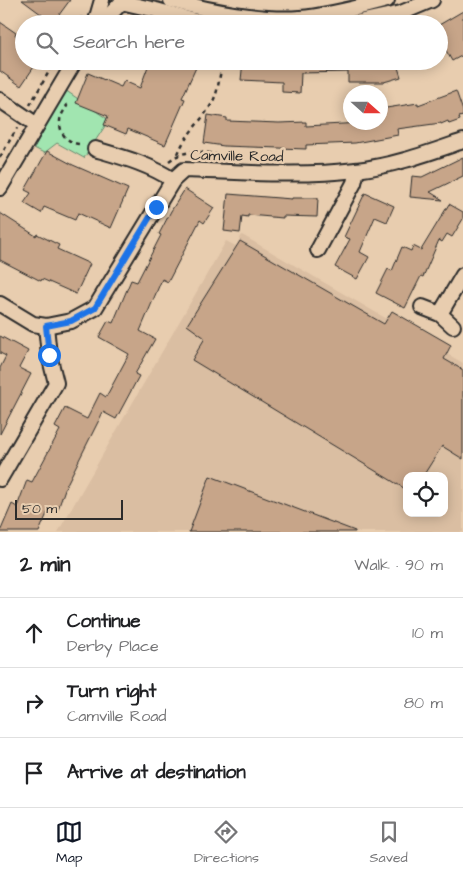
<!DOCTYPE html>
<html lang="en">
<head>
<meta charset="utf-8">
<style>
	body { margin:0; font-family:"Architects Daughter",sans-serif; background:#f6f6f6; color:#202124 }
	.controls { position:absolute; right:15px; bottom:15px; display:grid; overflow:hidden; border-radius:10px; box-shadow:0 2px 12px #0003 }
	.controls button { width:45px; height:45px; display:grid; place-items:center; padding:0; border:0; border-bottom:1px solid #e0e0e0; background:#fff; color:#202124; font:25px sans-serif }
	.compass { position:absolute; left:343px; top:85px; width:45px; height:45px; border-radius:50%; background:#fff; box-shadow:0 2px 12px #0003; rotate:111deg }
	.scale { position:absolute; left:15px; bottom:12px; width:108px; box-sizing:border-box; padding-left:5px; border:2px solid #2b2b2b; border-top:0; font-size:14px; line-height:18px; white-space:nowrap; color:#2b2b2b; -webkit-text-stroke:4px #e8cdaf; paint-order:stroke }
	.stop { position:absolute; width:15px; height:15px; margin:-11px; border:4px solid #1a73e8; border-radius:50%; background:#fff }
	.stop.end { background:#1a73e8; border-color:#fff; box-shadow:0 1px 5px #0008 }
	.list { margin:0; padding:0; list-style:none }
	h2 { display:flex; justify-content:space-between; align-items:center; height:65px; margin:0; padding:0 20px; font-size:21px }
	h2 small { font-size:16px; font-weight:400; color:#757577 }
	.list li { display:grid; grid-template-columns:32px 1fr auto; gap:15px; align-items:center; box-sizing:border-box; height:70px; padding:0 20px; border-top:1px solid #e0e0e0 }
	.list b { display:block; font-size:19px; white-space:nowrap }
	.list p { margin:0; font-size:16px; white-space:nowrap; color:#757577 }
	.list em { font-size:16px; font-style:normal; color:#757577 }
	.icon { flex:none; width:28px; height:28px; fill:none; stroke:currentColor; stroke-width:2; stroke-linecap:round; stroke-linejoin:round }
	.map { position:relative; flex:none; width:463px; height:532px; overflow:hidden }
	.search { position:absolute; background:#fff; box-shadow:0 2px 12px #0003; left:15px; right:15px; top:15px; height:55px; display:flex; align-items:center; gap:12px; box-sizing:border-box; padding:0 18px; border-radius:28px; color:#757577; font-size:19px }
	.sheet { height:275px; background:#fff }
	nav { display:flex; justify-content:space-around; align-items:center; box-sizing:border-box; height:70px; border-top:1px solid #e0e0e0; background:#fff; font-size:14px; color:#757577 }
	nav a { display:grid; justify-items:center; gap:2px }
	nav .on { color:#111827 }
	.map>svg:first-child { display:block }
	.built { fill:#dabea2; fill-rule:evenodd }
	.park { fill:#a1e5b0; stroke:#66886e }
	.building { fill:#c7a589; stroke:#2b2b2b }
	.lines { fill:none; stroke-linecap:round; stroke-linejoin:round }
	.minor-casing { stroke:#2b2b2b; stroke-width:18 }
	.path { stroke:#2b2b2b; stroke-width:2.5; stroke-dasharray:4 4; stroke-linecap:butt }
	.minor { stroke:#e8cdaf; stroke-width:14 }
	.route { stroke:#1a73e8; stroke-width:6 }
	.labels { text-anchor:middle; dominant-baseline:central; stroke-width:5; stroke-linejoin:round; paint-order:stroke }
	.street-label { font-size:15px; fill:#2b2b2b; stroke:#e8cdaf }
</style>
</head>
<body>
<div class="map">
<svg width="463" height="532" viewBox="0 0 463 532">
	<rect width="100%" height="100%" fill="#e8cdaf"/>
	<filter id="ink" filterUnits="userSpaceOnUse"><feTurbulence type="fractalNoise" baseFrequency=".02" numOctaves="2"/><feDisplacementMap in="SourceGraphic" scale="10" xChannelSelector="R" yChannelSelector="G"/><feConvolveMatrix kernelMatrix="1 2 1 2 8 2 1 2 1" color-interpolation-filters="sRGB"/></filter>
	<g filter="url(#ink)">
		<path class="built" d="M242,235L463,363V532H58L226,241L236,246ZM407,476H444V513H407Z"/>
		<path class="park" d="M65,90L109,120L84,158L57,143L44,153L34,148Z"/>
		<g class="building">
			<path d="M22,0H70L53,23Z"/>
			<path d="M463,11V55L452,61L439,38V25Z"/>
			<path d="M0,22L16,33L15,35L24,40V61H38L21,86L0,71Z"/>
			<path d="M150,61H199L182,98L185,99L165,145L128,129L126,134L104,125L108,116L76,103L88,73L121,87L124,81L140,88Z"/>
			<path d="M243,61H396L401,77L384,82H348V72L301,73L300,93L282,92V82L241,80Z"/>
			<path d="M456,91L463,111V116L459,117L460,120L449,124L448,121L441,124V123L397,129L398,135L355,143L306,145V149L224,146L204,143L208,115L227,118V121L279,123L306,122V126L380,122V109L418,103V105Z"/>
			<path d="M47,151L73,165L128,189L111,228L78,213L75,220L44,207L41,213L24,203L31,193L25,190Z"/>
			<path d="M463,157V176L430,192L443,200L410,197L412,176L422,177Z"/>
			<path d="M185,189L214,208L204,223L200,220L168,282L162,279L140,331L155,339L135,374L139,376L116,419L103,412L66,486L57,512L49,509L39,532H0L12,504L17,507L27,480L32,482L60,430L55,427L65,408L87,419L100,393L106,397L129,354L99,337L108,321L113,323L131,280L137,282L161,235L159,234L171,211Z"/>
			<path d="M365,193L394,206L387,222L375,217L360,252L369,257L357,279L335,267L350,239L344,237Z"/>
			<path d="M228,194L292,199V198H318L317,217L283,216V218L248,215V217L242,216L240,233L224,231Z"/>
			<path d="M449,204L463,212V219L452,237L447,234L442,242L439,240L423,277L421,276L405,308L376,293L388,269L392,271L402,247L411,251L413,246L421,250Z"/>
			<path d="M0,213L36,236L37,234L59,245L57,249L90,264L76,294L42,279L41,281L0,260Z"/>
			<path d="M240,241L384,324L392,311L451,345L444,359L463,370V459L442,446L423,476H407V490L192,360L205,338L187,325Z"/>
			<path d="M0,336L28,351L19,368L31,374L0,434V368L6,356L0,353Z"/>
			<path d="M210,476L355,531V532H189Z"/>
		</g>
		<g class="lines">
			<g class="minor-casing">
				<g id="minor">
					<path d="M171,0C209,11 261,21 300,18C328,16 360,7 387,0"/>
					<path d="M125,3L156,10L205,24"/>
					<path d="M95,24L102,0"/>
					<path d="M101,24L120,4"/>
					<path d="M350,24L401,13L432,0"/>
					<path d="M0,100L37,125"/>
					<path d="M95,149C122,157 149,164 173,180"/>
					<path d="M0,188L75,61"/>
					<path d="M318,250L354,183L357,170"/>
					<path d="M0,304L33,324L46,326L71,321L95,308L173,180L184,170C240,172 300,177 356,170C393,166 428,153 463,141"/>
					<path d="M422,307L440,314L453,326"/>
					<path d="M440,314L463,275"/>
					<path d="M0,479L56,383L49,355L46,326"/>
				</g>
			</g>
			<g class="path">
				<path d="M77,24L82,17"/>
				<path d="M66,104L67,106C64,111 60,116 60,121C59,135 70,145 83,144"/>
				<path d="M30,105L55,61"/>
				<path d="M178,154C186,132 205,119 214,99C220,86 218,74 225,61"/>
				<path d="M0,157L17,128"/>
				<path d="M169,161C189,146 207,153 230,157"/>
			</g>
			<use href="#minor" class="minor"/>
		</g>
	</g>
	<g class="lines" filter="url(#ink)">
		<path class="route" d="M49,355L46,326L71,321L95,308L156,207"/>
	</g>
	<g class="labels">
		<g class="street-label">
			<text transform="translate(237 156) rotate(1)">Camville Road</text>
		</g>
	</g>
</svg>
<div class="controls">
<button><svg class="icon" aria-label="locate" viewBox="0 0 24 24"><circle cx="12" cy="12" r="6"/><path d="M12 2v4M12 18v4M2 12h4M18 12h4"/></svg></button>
</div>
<svg class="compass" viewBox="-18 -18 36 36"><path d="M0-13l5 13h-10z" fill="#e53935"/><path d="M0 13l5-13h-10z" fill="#757577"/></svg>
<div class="scale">50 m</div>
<div class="stop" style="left:49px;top:355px"></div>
<div class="stop end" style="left:156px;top:207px"></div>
<div class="search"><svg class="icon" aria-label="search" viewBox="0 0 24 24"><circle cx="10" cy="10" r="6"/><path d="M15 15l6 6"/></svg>Search here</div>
</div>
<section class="sheet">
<h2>2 min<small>Walk · 90 m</small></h2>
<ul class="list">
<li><svg class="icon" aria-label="ahead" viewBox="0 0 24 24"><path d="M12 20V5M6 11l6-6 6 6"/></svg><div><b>Continue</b><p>Derby Place</p></div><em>10 m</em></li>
<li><svg class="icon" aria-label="right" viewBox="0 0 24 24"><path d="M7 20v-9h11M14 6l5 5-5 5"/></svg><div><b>Turn right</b><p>Camville Road</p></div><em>80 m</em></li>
<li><svg class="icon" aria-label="arrive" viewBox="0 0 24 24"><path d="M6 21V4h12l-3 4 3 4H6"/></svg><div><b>Arrive at destination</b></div></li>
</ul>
</section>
<nav>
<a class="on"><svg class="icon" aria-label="map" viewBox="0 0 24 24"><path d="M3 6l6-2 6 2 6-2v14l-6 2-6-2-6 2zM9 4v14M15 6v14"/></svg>Map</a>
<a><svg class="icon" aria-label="directions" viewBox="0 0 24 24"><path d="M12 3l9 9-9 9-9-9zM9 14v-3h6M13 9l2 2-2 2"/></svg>Directions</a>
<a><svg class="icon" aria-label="saved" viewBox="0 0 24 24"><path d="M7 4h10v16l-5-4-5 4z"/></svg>Saved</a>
</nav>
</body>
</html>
